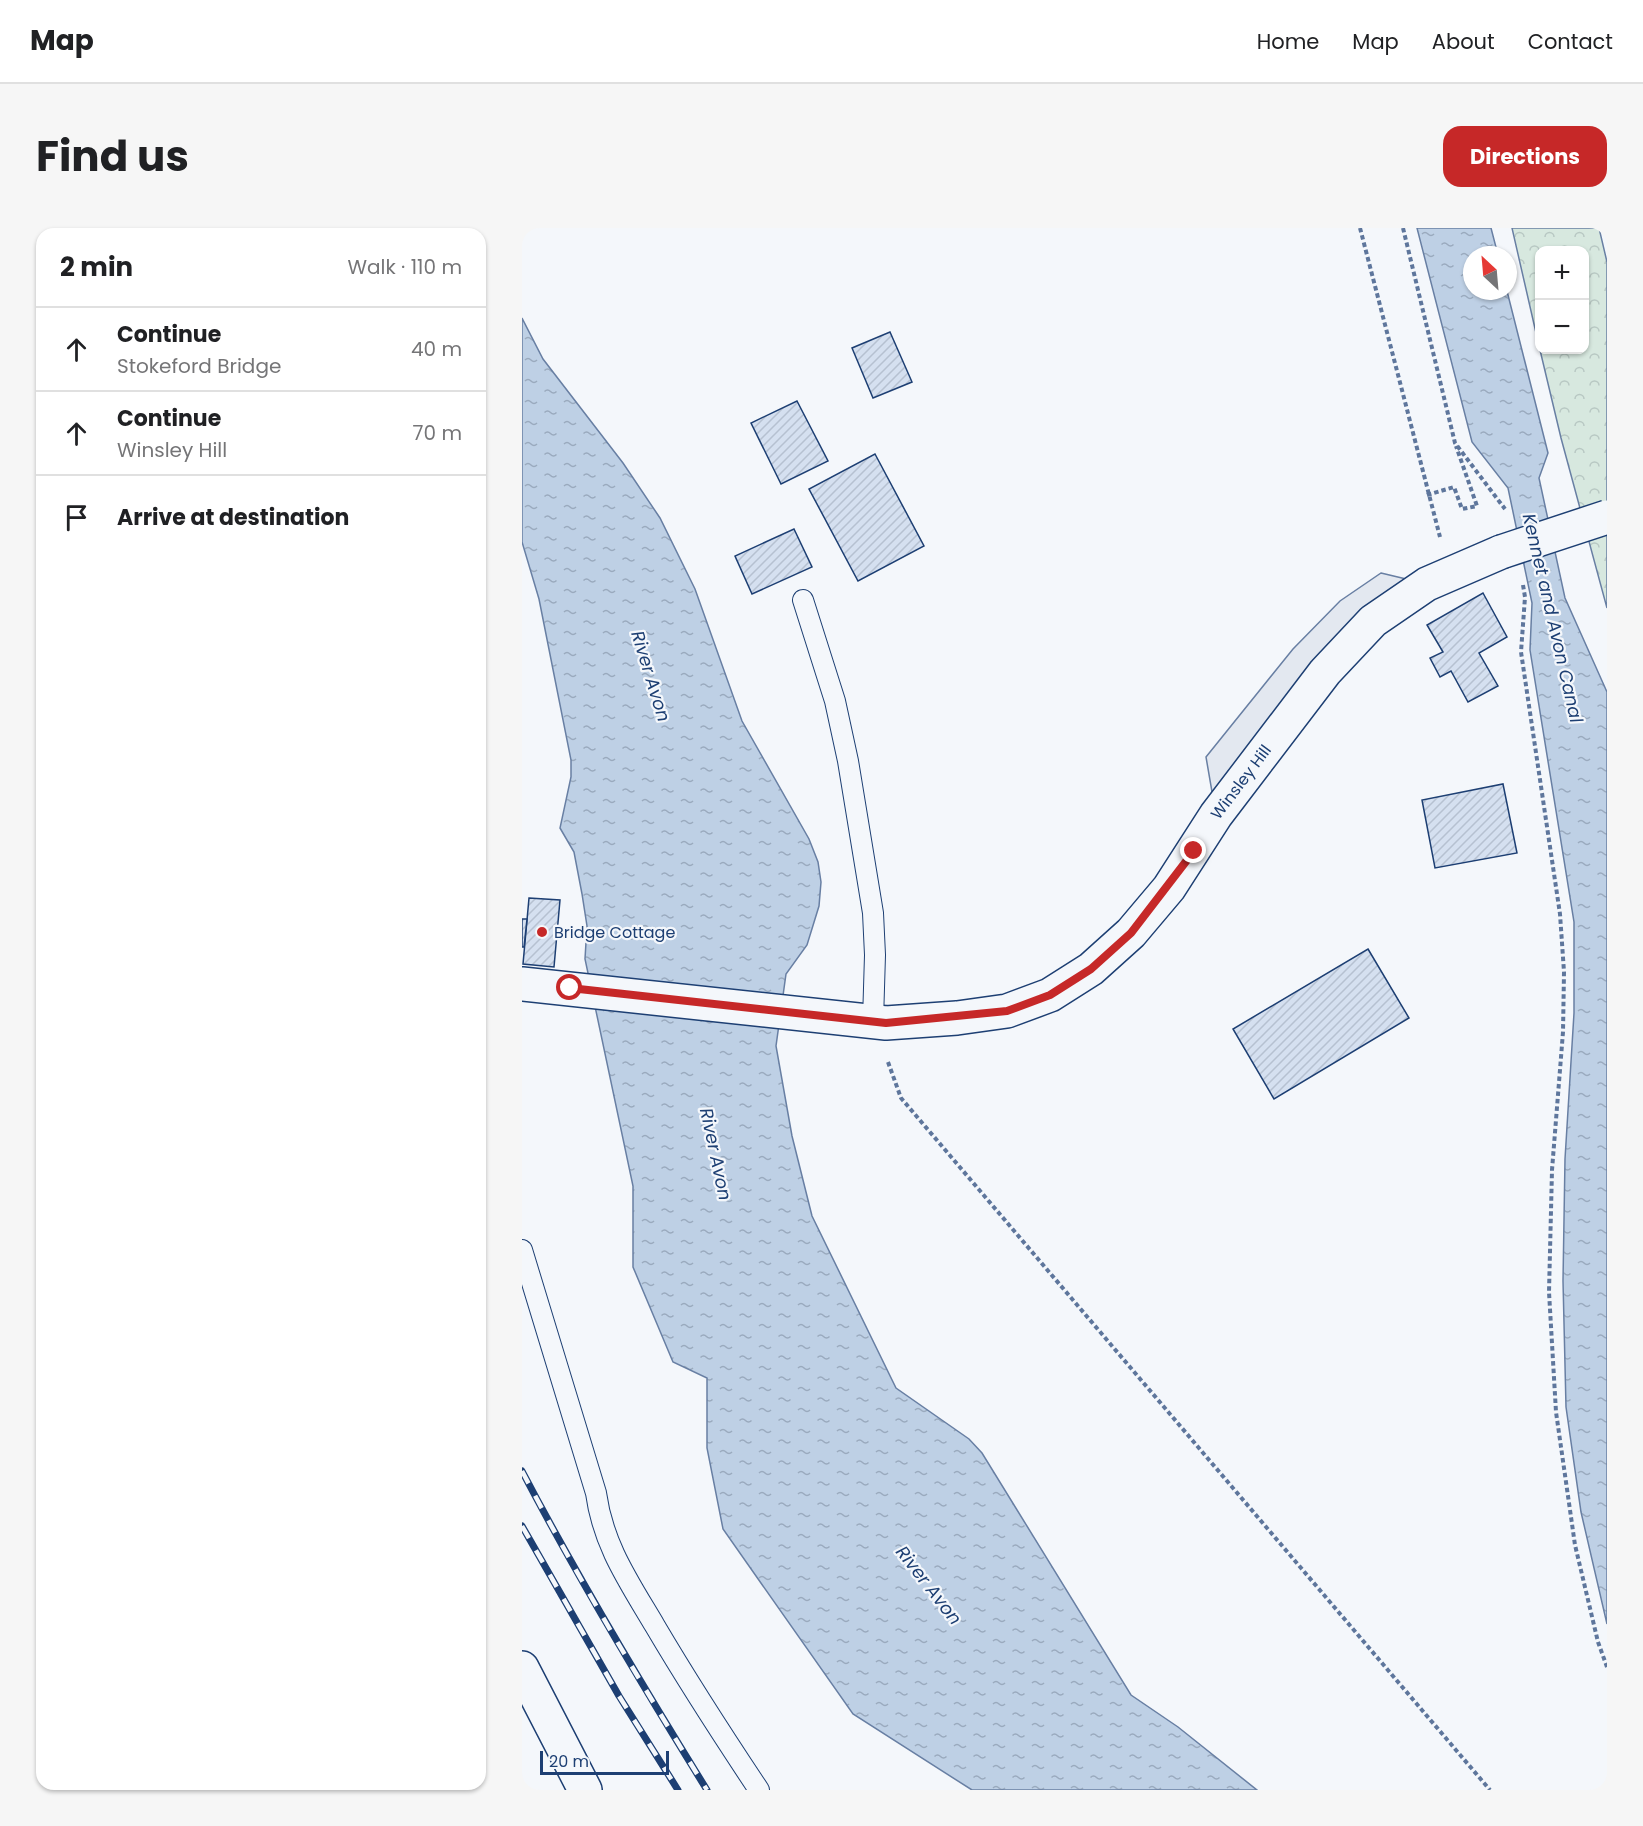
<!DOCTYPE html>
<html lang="en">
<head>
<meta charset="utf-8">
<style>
	body { margin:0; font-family:Poppins,sans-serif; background:#f6f6f6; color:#202124 }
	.controls { position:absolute; right:18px; top:18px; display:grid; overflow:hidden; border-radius:12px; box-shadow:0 2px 4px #0004 }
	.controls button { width:54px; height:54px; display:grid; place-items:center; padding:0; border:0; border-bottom:2px solid #e0e0e0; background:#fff; color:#202124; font:30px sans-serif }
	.compass { position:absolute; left:941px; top:18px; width:54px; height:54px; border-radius:50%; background:#fff; box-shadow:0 2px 4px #0004; rotate:334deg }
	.scale { position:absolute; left:18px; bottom:15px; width:129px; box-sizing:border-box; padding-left:6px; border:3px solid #1d3f73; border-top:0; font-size:16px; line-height:21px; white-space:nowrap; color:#1d3f73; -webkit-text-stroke:4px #f4f7fb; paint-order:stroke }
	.stop { position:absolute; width:18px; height:18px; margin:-14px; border:4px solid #c62828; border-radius:50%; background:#fff }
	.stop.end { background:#c62828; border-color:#fff; box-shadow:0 2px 6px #0008 }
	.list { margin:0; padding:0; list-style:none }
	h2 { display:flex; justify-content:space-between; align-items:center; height:78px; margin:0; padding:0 24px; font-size:26px }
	h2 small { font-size:20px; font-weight:400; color:#757577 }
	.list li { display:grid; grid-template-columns:39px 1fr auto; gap:18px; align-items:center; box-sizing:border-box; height:84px; padding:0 24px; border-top:2px solid #e0e0e0 }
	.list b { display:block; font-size:22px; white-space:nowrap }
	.list p { margin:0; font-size:20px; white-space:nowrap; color:#757577 }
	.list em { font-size:20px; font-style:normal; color:#757577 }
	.icon { flex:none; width:33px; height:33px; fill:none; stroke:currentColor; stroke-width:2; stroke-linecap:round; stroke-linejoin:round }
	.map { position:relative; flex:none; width:1085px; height:1562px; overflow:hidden; border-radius:18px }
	header { display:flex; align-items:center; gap:36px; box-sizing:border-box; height:84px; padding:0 30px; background:#fff; border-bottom:2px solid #e0e0e0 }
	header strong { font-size:28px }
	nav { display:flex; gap:33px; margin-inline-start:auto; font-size:21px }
	.intro { display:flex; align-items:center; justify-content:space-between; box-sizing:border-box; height:144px; padding:0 36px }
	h1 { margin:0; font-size:42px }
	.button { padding:15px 27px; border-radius:18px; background:#c62828; color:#fff; font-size:21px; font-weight:700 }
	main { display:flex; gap:36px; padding:0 36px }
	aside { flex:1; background:#fff; border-radius:18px; box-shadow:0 2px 4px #0004 }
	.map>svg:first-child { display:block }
	.forest { fill:url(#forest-crowns); stroke:#687fa3; stroke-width:1.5 }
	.parking { fill:#e3e8f0; stroke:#687fa3; stroke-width:1.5 }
	.water { fill:url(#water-ripples); stroke:#687fa3; stroke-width:1.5 }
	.building { fill:url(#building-hatch); stroke:#1d3f73; stroke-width:1.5 }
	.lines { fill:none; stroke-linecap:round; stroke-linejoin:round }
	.service-casing { stroke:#1d3f73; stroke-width:22 }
	.minor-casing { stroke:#1d3f73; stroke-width:36 }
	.secondary-casing { stroke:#1d3f73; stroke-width:36 }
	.path { stroke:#5e769c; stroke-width:4; stroke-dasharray:4.5 3; stroke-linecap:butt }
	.service { stroke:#f4f7fb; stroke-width:20 }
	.minor { stroke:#f4f7fb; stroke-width:33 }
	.secondary { stroke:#f4f7fb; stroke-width:33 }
	.rail-casing { stroke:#1d3f73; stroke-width:7 }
	.rail { stroke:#f4f7fb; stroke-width:4.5; stroke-dasharray:14; stroke-linecap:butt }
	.secondary-bridge-casing { stroke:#1d3f73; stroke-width:36; stroke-linecap:butt }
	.secondary-bridge { stroke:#f4f7fb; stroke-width:33 }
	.route { stroke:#c62828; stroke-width:8 }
	.poi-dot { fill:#c62828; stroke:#f4f7fb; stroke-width:2 }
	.labels { text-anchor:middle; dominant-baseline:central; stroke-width:4.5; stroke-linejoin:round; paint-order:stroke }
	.street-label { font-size:16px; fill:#1d3f73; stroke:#f4f7fb }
	.poi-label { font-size:16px; fill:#1d3f73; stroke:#f4f7fb; text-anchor:start }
	.water-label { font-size:18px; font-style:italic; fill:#1d3f73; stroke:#f4f7fb }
</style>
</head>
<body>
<header>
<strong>Map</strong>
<nav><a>Home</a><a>Map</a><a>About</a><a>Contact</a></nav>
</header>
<div class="intro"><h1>Find us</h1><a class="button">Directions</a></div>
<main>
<aside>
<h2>2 min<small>Walk · 110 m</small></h2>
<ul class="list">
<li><svg class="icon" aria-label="ahead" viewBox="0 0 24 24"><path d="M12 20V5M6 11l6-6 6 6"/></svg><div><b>Continue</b><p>Stokeford Bridge</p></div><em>40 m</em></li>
<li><svg class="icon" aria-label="ahead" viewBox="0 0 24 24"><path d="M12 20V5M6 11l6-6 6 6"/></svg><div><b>Continue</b><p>Winsley Hill</p></div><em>70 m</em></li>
<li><svg class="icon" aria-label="arrive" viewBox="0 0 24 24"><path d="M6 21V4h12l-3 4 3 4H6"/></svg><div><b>Arrive at destination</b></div></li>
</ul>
</aside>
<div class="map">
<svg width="1085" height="1562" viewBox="0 0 1085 1562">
	<defs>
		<pattern id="forest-crowns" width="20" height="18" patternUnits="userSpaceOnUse" patternTransform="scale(1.5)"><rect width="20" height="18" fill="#d7e8df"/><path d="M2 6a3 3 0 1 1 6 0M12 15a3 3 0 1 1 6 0" fill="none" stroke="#b8c8c3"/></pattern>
		<pattern id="water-ripples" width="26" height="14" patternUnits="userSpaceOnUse" patternTransform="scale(1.5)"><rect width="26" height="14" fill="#bed0e5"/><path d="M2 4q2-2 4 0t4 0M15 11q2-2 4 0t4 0" fill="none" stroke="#9aaabe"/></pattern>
		<pattern id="building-hatch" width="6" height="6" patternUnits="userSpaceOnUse" patternTransform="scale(1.5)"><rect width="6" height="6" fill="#d5e0f0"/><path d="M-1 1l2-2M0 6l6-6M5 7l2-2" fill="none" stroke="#b6c1d1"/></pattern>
	</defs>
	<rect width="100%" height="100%" fill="#f4f7fb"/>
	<path class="forest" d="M990,0H1077L1085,34V380L1039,210L1018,122H1062V22H1017V118Z"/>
	<path class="parking" d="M859,345L905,356L694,587L684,529L771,421L818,373Z"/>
	<g class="water">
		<path d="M895,0H969L976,27H950V63H985L1026,225L1017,250L1043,370L1085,464V1396L1059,1284L1044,1179L1041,1053L1043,931L1052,785V694L1008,422L1010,375L986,260L950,214Z"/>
		<path d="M0,90L21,131L101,235L138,290L173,361L220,493L287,611L296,634L299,654L297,678L285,717L264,746L254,818L270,908L290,988L374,1160L447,1211L460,1225L609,1467L656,1499L735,1562H450L331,1486L201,1301L185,1220V1150L151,1134L111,1039V958L63,731L65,698L60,666L52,624L38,600L49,549V532L17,371L0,314Z"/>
	</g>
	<g class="building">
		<path d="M368,104L390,154L351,170L330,120Z"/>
		<path d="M275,173L306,233L259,256L229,195Z"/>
		<path d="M353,226L402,318L336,353L287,261Z"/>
		<path d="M272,301L290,339L230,366L213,328Z"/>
		<path d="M961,365L985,409L957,425L976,458L946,474L929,443L918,449L908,430L921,424L905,397Z"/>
		<path d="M981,556L995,625L913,640L900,572Z"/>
		<path d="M7,670L38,672L32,739L1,736Z"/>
		<path d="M0,691H5L2,719H0Z"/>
		<path d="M846,721L887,790L752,871L711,801Z"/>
	</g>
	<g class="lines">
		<g class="service-casing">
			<g id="service">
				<path d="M281,372L313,473L326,533L351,685L353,727L351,793"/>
				<path d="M0,1022L74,1265C81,1317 107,1354 133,1398C166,1454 201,1508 237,1562"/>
			</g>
		</g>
		<g class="minor-casing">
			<path id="minor" d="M0,1440L63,1562"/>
		</g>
		<g class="secondary-casing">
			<path id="secondary" d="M0,756L364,795L435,790L485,783L528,767L569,741L609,705L647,660L694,587L803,444L851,393L905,356L979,324"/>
		</g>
		<g class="path">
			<path d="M838,0L918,309"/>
			<path d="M881,0L933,215L983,281"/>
			<path d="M905,267L932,259L940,281L955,278L934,218"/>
			<path d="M1001,357L1003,369L999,424L1038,686L1042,744L1041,804L1030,942L1027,1064L1034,1184L1053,1317L1076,1414L1085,1439"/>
			<path d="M366,834L379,870L968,1562"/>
		</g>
		<use href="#service" class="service"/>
		<use href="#minor" class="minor"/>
		<use href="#secondary" class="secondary"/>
		<g class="rail-casing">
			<g id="rail">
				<path d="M0,1243C57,1352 120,1457 185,1562"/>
				<path d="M0,1298L97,1468L156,1562"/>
			</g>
		</g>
		<use href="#rail" class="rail"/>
		<g class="secondary-bridge-casing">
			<path id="secondary-bridge" d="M979,324L1085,289"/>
		</g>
		<use href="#secondary-bridge" class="secondary-bridge"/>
	</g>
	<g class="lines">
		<path class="route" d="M48,760L364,795L485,783L528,767L569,741L609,705L672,623"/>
	</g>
	<circle class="poi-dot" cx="20" cy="704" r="6"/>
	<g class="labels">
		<g class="street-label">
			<text transform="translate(719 554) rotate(-53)">Winsley Hill</text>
		</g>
		<g class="poi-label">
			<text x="32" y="704">Bridge Cottage</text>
		</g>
		<g class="water-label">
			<text transform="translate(1031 390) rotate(77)">Kennet and Avon Canal</text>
			<text transform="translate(129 448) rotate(73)">River Avon</text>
			<text transform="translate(194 926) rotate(78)">River Avon</text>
			<text transform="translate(407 1357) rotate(52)">River Avon</text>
		</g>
	</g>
</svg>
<div class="controls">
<button>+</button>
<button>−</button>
</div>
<svg class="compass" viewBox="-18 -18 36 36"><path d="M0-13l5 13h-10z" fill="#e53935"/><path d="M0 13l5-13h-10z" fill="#757577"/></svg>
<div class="scale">20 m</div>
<div class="stop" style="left:48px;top:760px"></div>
<div class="stop end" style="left:672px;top:623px"></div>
</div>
</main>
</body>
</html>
